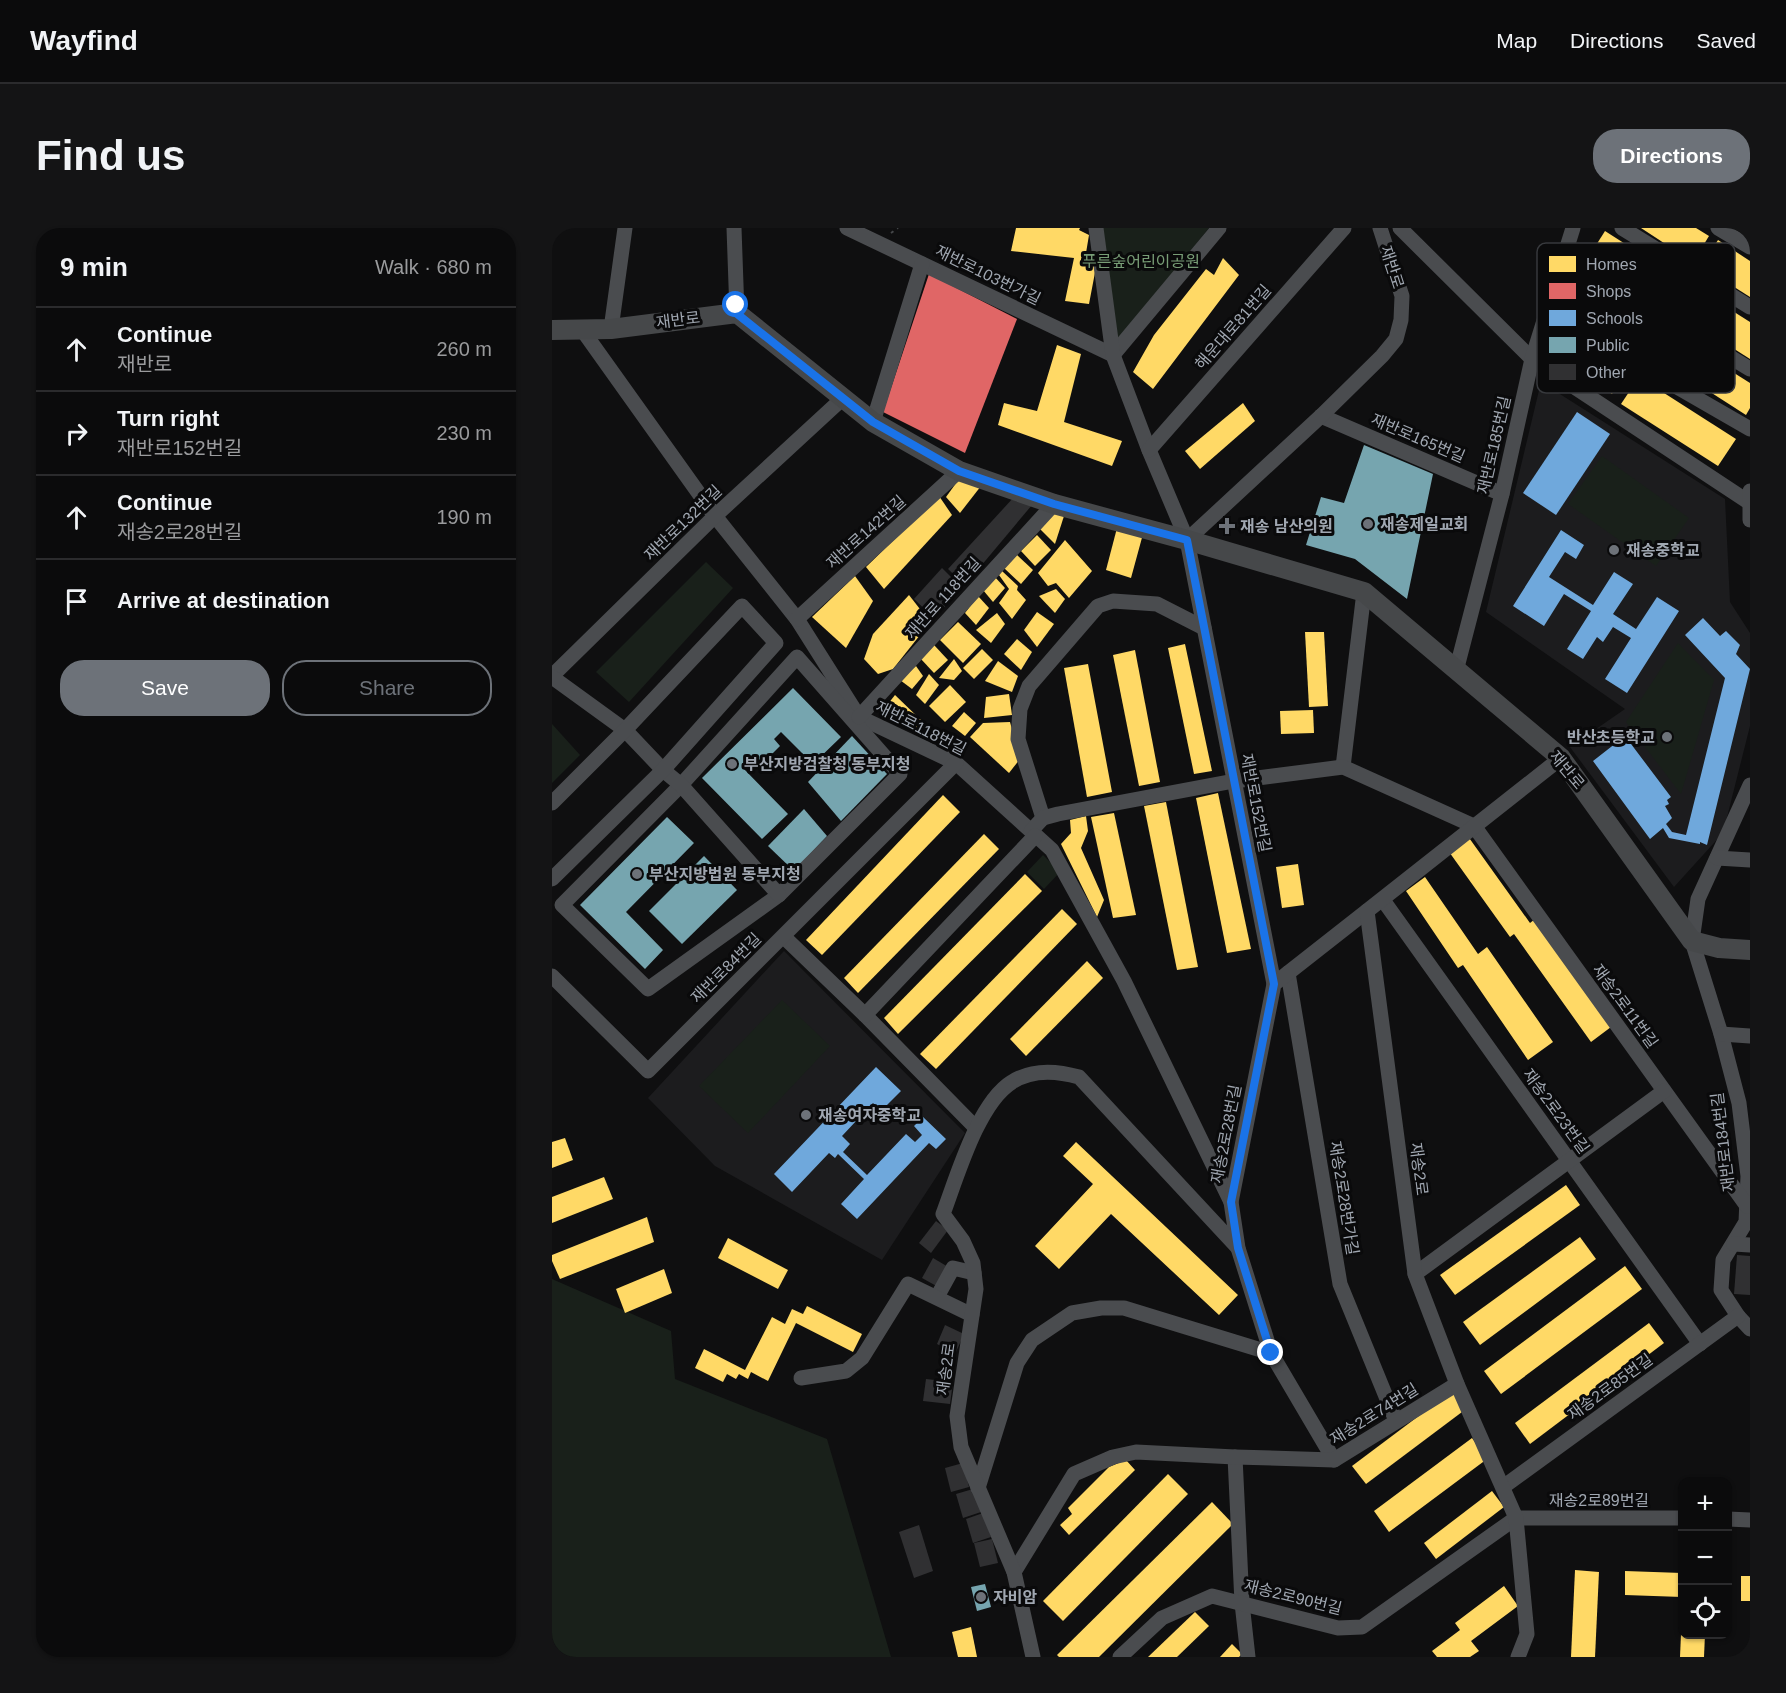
<!DOCTYPE html>
<html lang="en">
<head>
<meta charset="utf-8">
<style>
	body { margin:0; font-family:Arial,"Noto Sans KR",sans-serif; background:#141415; color:#f1f3f6 }
	.controls { position:absolute; right:18px; bottom:18px; display:grid; overflow:hidden; border-radius:12px; box-shadow:0 2px 4px #0004 }
	.controls button { width:54px; height:54px; display:grid; place-items:center; padding:0; border:0; border-bottom:2px solid #2b2b2d; background:#0b0b0c; color:#f1f3f6; font:30px sans-serif }
	.stop { position:absolute; width:18px; height:18px; margin:-14px; border:4px solid #1a73e8; border-radius:50%; background:#fff }
	.stop.end { background:#1a73e8; border-color:#fff; box-shadow:0 2px 6px #0008 }
	.list { margin:0; padding:0; list-style:none }
	h2 { display:flex; justify-content:space-between; align-items:center; height:78px; margin:0; padding:0 24px; font-size:26px }
	h2 small { font-size:20px; font-weight:400; color:#9a9b9d }
	.list li { display:grid; grid-template-columns:39px 1fr auto; gap:18px; align-items:center; box-sizing:border-box; height:84px; padding:0 24px; border-top:2px solid #2b2b2d }
	.list b { display:block; font-size:22px; white-space:nowrap }
	.list p { margin:0; font-size:20px; white-space:nowrap; color:#9a9b9d }
	.list em { font-size:20px; font-style:normal; color:#9a9b9d }
	.actions { display:flex; gap:12px; padding:18px 24px }
	.actions a { flex:1; padding:14px 0; border:2px solid #6d7279; border-radius:24px; text-align:center; font-size:21px; color:#6d7279 }
	.actions .main { background:#6d7279; color:#fff }
	.icon { flex:none; width:33px; height:33px; fill:none; stroke:currentColor; stroke-width:2; stroke-linecap:round; stroke-linejoin:round }
	.map { position:relative; flex:none; width:1198px; height:1429px; overflow:hidden; border-radius:24px }
	header { display:flex; align-items:center; gap:36px; box-sizing:border-box; height:84px; padding:0 30px; background:#0b0b0c; border-bottom:2px solid #2b2b2d }
	header strong { font-size:28px }
	nav { display:flex; gap:33px; margin-inline-start:auto; font-size:21px }
	.intro { display:flex; align-items:center; justify-content:space-between; box-sizing:border-box; height:144px; padding:0 36px }
	h1 { margin:0; font-size:42px }
	.button { padding:15px 27px; border-radius:24px; background:#6d7279; color:#fff; font-size:21px; font-weight:700 }
	main { display:flex; gap:36px; padding:0 36px }
	aside { flex:1; background:#0b0b0c; border-radius:24px; box-shadow:0 2px 4px #0004 }
	.map>svg:first-child { display:block }
	.built { fill:#1c1c1e }
	.green { fill:#19201a }
	.homes { fill:#ffd966 }
	.shops { fill:#e06666 }
	.schools { fill:#6fa8dc }
	.public { fill:#76a5af }
	.building { fill:#303032 }
	.lines { fill:none; stroke-linecap:round; stroke-linejoin:round }
	.path { stroke:#45474a; stroke-width:2; stroke-dasharray:3 4.5; stroke-linecap:butt }
	.minor { stroke:#4a4c4f; stroke-width:15 }
	.major { stroke:#46484a; stroke-width:20 }
	.route { stroke:#1a73e8; stroke-width:8 }
	.poi-dot { fill:#6d7279; stroke:#0a0a0b; stroke-width:2 }
	.labels { text-anchor:middle; dominant-baseline:central; stroke-width:6; stroke-linejoin:round; paint-order:stroke }
	.park-label { font-size:16px; fill:#789d76; stroke:#0a0a0b }
	.street-label { font-size:16px; fill:#a0a7b1; stroke:#0a0a0b }
	.poi-label { font-size:16px; font-weight:bold; fill:#a0a7b1; stroke:#0a0a0b; text-anchor:start }
	.key { fill:#0a0a0b; stroke:#37393d; stroke-width:1.5 }
	.key-label { font-size:16px; fill:#a0a7b1 }
</style>
</head>
<body>
<header>
<strong>Wayfind</strong>
<nav><a>Map</a><a>Directions</a><a>Saved</a></nav>
</header>
<div class="intro"><h1>Find us</h1><a class="button">Directions</a></div>
<main>
<aside>
<h2>9 min<small>Walk · 680 m</small></h2>
<ul class="list">
<li><svg class="icon" aria-label="ahead" viewBox="0 0 24 24"><path d="M12 20V5M6 11l6-6 6 6"/></svg><div><b>Continue</b><p>재반로</p></div><em>260 m</em></li>
<li><svg class="icon" aria-label="right" viewBox="0 0 24 24"><path d="M7 20v-9h11M14 6l5 5-5 5"/></svg><div><b>Turn right</b><p>재반로152번길</p></div><em>230 m</em></li>
<li><svg class="icon" aria-label="ahead" viewBox="0 0 24 24"><path d="M12 20V5M6 11l6-6 6 6"/></svg><div><b>Continue</b><p>재송2로28번길</p></div><em>190 m</em></li>
<li><svg class="icon" aria-label="arrive" viewBox="0 0 24 24"><path d="M6 21V4h12l-3 4 3 4H6"/></svg><div><b>Arrive at destination</b></div></li>
</ul>
<div class="actions"><a class="main">Save</a><a>Share</a></div>
</aside>
<div class="map">
<svg width="1198" height="1429" viewBox="0 0 1198 1429">
	<rect width="100%" height="100%" fill="#0f0f10"/>
	<g class="built">
		<path d="M989,154L1173,271L1178,374L1198,405V498L1171,605L1122,659L1018,519L1073,481L934,384Z"/>
		<path d="M232,723L413,905L330,1032L163,938L96,870Z"/>
	</g>
	<g class="green">
		<path d="M551,0H657L566,113Z"/>
		<path d="M1050,228L1137,290L1104,338L1016,276Z"/>
		<path d="M154,334L181,360L77,474L44,444Z"/>
		<path d="M1126,415L1162,452L1129,566L1074,494Z"/>
		<path d="M0,496L28,527L0,555Z"/>
		<path d="M491,627L508,644L492,661L475,644Z"/>
		<path d="M230,772L278,818L196,905L147,858Z"/>
		<path d="M0,1051L119,1103L123,1151L275,1211L339,1429H0Z"/>
	</g>
	<g class="homes">
		<path d="M464,0H528L527,2L537,7L533,31L545,34L537,76L513,73L522,30L459,23Z"/>
		<path d="M1089,0H1144L1157,8L1141,34Z"/>
		<path d="M1053,3L1131,53L1114,79L1036,30Z"/>
		<path d="M1166,12L1198,33V69L1149,38Z"/>
		<path d="M671,30L687,47L601,161L581,144L602,107L654,41L662,47Z"/>
		<path d="M1138,56L1198,94V131L1121,82Z"/>
		<path d="M1114,102L1198,155V180L1194,187L1099,126Z"/>
		<path d="M1021,107L1075,142L1060,166L1006,132Z"/>
		<path d="M505,117L529,126L512,194L570,213L560,238L446,197L452,175L485,183Z"/>
		<path d="M1087,149L1184,211L1166,238L1069,176Z"/>
		<path d="M691,175L703,193L648,241L633,223Z"/>
		<path d="M410,247L429,258L408,285L394,269Z"/>
		<path d="M387,268L400,287L332,361L314,339Z"/>
		<path d="M504,280L512,288L503,316L486,299Z"/>
		<path d="M565,300L591,306L579,350L554,342Z"/>
		<path d="M485,307L499,322L483,338L469,323Z"/>
		<path d="M513,312L540,343L517,370L504,355L496,358L486,345Z"/>
		<path d="M465,327L481,342L469,356L452,340Z"/>
		<path d="M450,343L466,358L465,362L474,372L460,391L447,375L457,361L447,347Z"/>
		<path d="M303,348L321,373L294,420L260,389Z"/>
		<path d="M442,348L453,360L441,374L431,362Z"/>
		<path d="M504,361L513,371L503,385L487,368Z"/>
		<path d="M357,367L371,385L372,402L341,441L326,446L312,431L321,406Z"/>
		<path d="M426,368L437,380L424,397L413,385Z"/>
		<path d="M485,384L502,396L485,419L472,402Z"/>
		<path d="M445,385L453,396L439,415L424,402Z"/>
		<path d="M406,394L429,416L411,435L388,412Z"/>
		<path d="M753,404H772L776,478L757,479Z"/>
		<path d="M465,411L480,424L469,442L452,426Z"/>
		<path d="M633,416L660,543L642,546L616,420Z"/>
		<path d="M382,417L396,432L382,445L368,430Z"/>
		<path d="M430,421L441,432L422,451L411,440Z"/>
		<path d="M583,422L608,554L587,558L561,427Z"/>
		<path d="M402,431L410,443L402,452L387,450Z"/>
		<path d="M446,433L466,448L460,464L433,453Z"/>
		<path d="M536,436L560,564L535,569L512,440Z"/>
		<path d="M364,438L371,448L360,461L348,452Z"/>
		<path d="M377,446L387,457L373,476L364,467Z"/>
		<path d="M398,457L414,474L393,494L377,478Z"/>
		<path d="M457,466L460,487L432,490L434,469Z"/>
		<path d="M343,467L372,495L364,506L332,481Z"/>
		<path d="M761,482L762,505L729,506L728,483Z"/>
		<path d="M412,484L424,495L413,508L400,498Z"/>
		<path d="M458,494L468,531L457,545L418,509L431,495Z"/>
		<path d="M666,565L699,721L675,725L644,570Z"/>
		<path d="M391,567L408,584L270,727L254,712Z"/>
		<path d="M614,574L646,739L625,742L592,578Z"/>
		<path d="M562,585L584,687L561,690L539,589Z"/>
		<path d="M534,588L536,603L529,620L552,672L545,689L509,616L519,605L518,592Z"/>
		<path d="M432,606L447,621L306,765L292,750Z"/>
		<path d="M915,607L978,695L983,691L1059,799L1039,814L962,706L958,709L895,621Z"/>
		<path d="M746,636L752,677L730,680L724,639Z"/>
		<path d="M473,646L490,663L346,806L332,790Z"/>
		<path d="M873,649L926,726L935,719L1001,814L976,832L911,737L906,740L854,663Z"/>
		<path d="M510,681L525,696L384,841L368,826Z"/>
		<path d="M535,733L551,750L474,828L458,811Z"/>
		<path d="M13,910L21,932L0,940V914Z"/>
		<path d="M524,914L686,1067L667,1087L559,986L507,1041L483,1018L541,956L511,928Z"/>
		<path d="M52,949L61,971L0,995V969Z"/>
		<path d="M1014,957L1028,977L903,1067L888,1047Z"/>
		<path d="M95,989L102,1014L8,1051L0,1033V1027Z"/>
		<path d="M1028,1009L1044,1031L928,1117L911,1094Z"/>
		<path d="M176,1010L236,1042L226,1061L166,1030Z"/>
		<path d="M1073,1038L1090,1061L949,1166L932,1143Z"/>
		<path d="M112,1041L120,1065L73,1085L64,1061Z"/>
		<path d="M255,1078L310,1106L301,1124L244,1095L216,1153L199,1144L196,1151L187,1146L184,1151L175,1146L171,1154L143,1140L152,1121L193,1142L220,1089L233,1096L240,1081L251,1086Z"/>
		<path d="M1097,1095L1112,1115L978,1216L963,1195Z"/>
		<path d="M900,1163L914,1181L814,1256L800,1238Z"/>
		<path d="M920,1210L935,1231L837,1304L822,1283Z"/>
		<path d="M574,1232L583,1242L517,1307L508,1297L520,1286L516,1280L557,1239Z"/>
		<path d="M616,1246L636,1266L511,1393L491,1373Z"/>
		<path d="M940,1263L952,1279L884,1331L872,1315Z"/>
		<path d="M660,1274L681,1296L547,1429H507L505,1427Z"/>
		<path d="M1023,1342L1047,1344L1043,1429H1019Z"/>
		<path d="M1073,1343L1130,1345V1369L1073,1367Z"/>
		<rect x="1189" y="1348" width="9" height="25"/>
		<path d="M952,1358L966,1378L919,1413L927,1423L918,1429H885L880,1423L908,1402L903,1395Z"/>
		<path d="M643,1384L657,1398L625,1429H596Z"/>
		<path d="M419,1399L425,1429H406L400,1404Z"/>
		<path d="M1129,1406H1153L1152,1429H1128Z"/>
		<path d="M680,1416L690,1426L687,1429H668Z"/>
	</g>
	<path class="shops" d="M377,46L465,91L413,225L331,184Z"/>
	<g class="schools">
		<path d="M1025,184L1058,206L1004,287L971,265Z"/>
		<path d="M1009,302L1032,317L1024,331L1013,324L997,349L1041,377L1062,344L1081,356L1061,386L1084,401L1105,369L1127,383L1075,465L1053,451L1079,410L1061,399L1051,414L1045,409L1031,431L1015,421L1039,383L1012,366L992,398L961,378Z"/>
		<path d="M1151,390L1168,408L1174,403L1188,417L1184,426L1198,441L1155,617L1148,614V616L1117,610L1111,600L1098,611L1041,533L1073,508L1119,569L1115,572L1117,576L1113,578L1120,590L1114,596L1120,604L1134,607L1173,450L1133,407Z"/>
		<path d="M324,839L349,863L329,883L321,875L290,908L298,916L291,924L315,947L354,906L363,914L370,907L362,898L371,889L394,911L384,921L377,915L305,991L289,976L312,951L286,926L283,930L277,925L240,964L222,946Z"/>
	</g>
	<g class="public">
		<path d="M812,217L881,246L855,371L803,331L754,317L769,269L792,275Z"/>
		<path d="M241,460L289,509L261,536L229,504L222,511L228,518L211,535L203,527L191,540L236,586L210,611L150,550Z"/>
		<path d="M300,508L335,546L289,593L256,554Z"/>
		<path d="M252,581L275,608L242,643L216,618Z"/>
		<path d="M115,589L142,615L74,684L111,722L93,741L28,677Z"/>
		<path d="M152,628L185,662L130,716L97,683Z"/>
		<path d="M433,1356L439,1379L425,1383L419,1359Z"/>
	</g>
	<g class="building">
		<path d="M462,269L480,277L413,357L396,341Z"/>
		<path d="M390,340L410,360L382,390L362,371Z"/>
		<path d="M384,993L396,1002L379,1025L367,1015Z"/>
		<path d="M1185,1027L1198,1028V1067L1182,1066Z"/>
		<path d="M381,1030L398,1040L388,1060L370,1050Z"/>
		<path d="M393,1097L412,1106L404,1124L398,1120L395,1121L385,1116Z"/>
		<path d="M374,1151L401,1154L398,1176L371,1173Z"/>
		<path d="M411,1235L417,1259L399,1264L393,1240Z"/>
		<path d="M421,1261L429,1284L411,1290L404,1266Z"/>
		<path d="M431,1285L439,1309L421,1315L414,1291Z"/>
		<path d="M367,1297L381,1343L362,1350L347,1304Z"/>
		<path d="M440,1311L446,1335L428,1339L422,1315Z"/>
	</g>
	<g class="lines">
		<path class="path" d="M339,5L346,0"/>
		<g class="minor">
			<path d="M182,0L185,85"/>
			<path d="M295,0L561,127L667,0"/>
			<path d="M544,0L561,127L597,222L635,312L722,756"/>
			<path d="M848,0L980,131L1198,275"/>
			<path d="M1070,0L1198,79"/>
			<path d="M1166,0L1198,19"/>
			<path d="M1012,28L1198,141"/>
			<path d="M995,84L1198,201"/>
			<path d="M59,101L73,0"/>
			<path d="M31,103L163,288L245,391L307,489L404,535L500,622L572,753L679,974"/>
			<path d="M769,188L950,266"/>
			<path d="M321,194L370,36"/>
			<path d="M597,222L792,0"/>
			<path d="M1198,263V292"/>
			<path d="M635,312L769,188L830,128L844,111L849,92L850,68L828,0"/>
			<path d="M245,391L407,243"/>
			<path d="M245,429L348,546L227,667L96,761L10,677L129,557Z"/>
			<path d="M904,443L950,266L980,131L1021,0"/>
			<path d="M0,448L163,288L290,171"/>
			<path d="M0,449L73,502L111,542L129,557L227,667"/>
			<path d="M307,489L502,276"/>
			<path d="M791,539L812,364"/>
			<path d="M1198,557L1146,671L1140,713L1169,806L1187,875L1196,948L1194,994L1171,1032L1169,1062L1186,1088L1198,1101"/>
			<path d="M0,575L73,502L190,378L224,415L111,542L0,651"/>
			<path d="M491,590L466,511L468,481L477,458L546,378L561,373L605,376L652,400"/>
			<path d="M479,603L491,590L506,586L682,553L791,539L922,598L1195,978"/>
			<path d="M1165,630L1198,632"/>
			<path d="M831,672L1148,1116"/>
			<path d="M232,709L313,787L424,900"/>
			<path d="M736,745L788,1056L844,1193"/>
			<path d="M0,748L96,843L404,535"/>
			<path d="M313,787L483,608"/>
			<path d="M1169,806L1198,808"/>
			<path d="M1182,1016L1198,1017"/>
			<path d="M863,1046L1112,863"/>
			<path d="M385,1069L401,1040L422,1045"/>
			<path d="M249,1150L294,1143L310,1130L356,1056L420,1087"/>
			<path d="M683,1229L690,1375L696,1429"/>
			<path d="M782,1232L719,1125L686,1020L679,974L722,756L815,683"/>
			<path d="M951,1259L1186,1088"/>
			<path d="M426,1260L465,1135L480,1112L520,1085L549,1080H572L719,1125"/>
			<path d="M1176,1291L1198,1292"/>
			<path d="M462,1344L522,1246L561,1229L584,1224L683,1229L782,1232L905,1156"/>
			<path d="M481,1429L462,1344L409,1219L405,1188L424,1061L421,1035L411,1013L391,986C405,949 426,875 460,854C480,841 506,843 527,849L686,1020"/>
			<path d="M568,1429L610,1390L660,1368L786,1400L810,1399L964,1290H1130"/>
			<path d="M966,1429L975,1406L964,1290L905,1156L863,1046L815,683L1009,530"/>
		</g>
		<path class="major" d="M0,102L59,101L185,85L321,194L407,243L502,276L635,312L812,364L1009,530L1140,713L1167,720L1198,722"/>
	</g>
	<g class="lines">
		<path class="route" d="M184,77V85L321,194L407,243L502,276L635,312L722,756L679,974L686,1020L719,1125"/>
	</g>
	<g class="poi-dot">
		<circle cx="816" cy="296" r="6"/>
		<path d="M672 289h6v6h6v6h-6v6h-6v-6h-6v-6h6z"/>
		<circle cx="1062" cy="322" r="6"/>
		<circle cx="1115" cy="509" r="6"/>
		<circle cx="180" cy="536" r="6"/>
		<circle cx="85" cy="646" r="6"/>
		<circle cx="254" cy="887" r="6"/>
		<circle cx="429" cy="1369" r="6"/>
	</g>
	<g class="labels">
		<g class="park-label">
			<text x="589" y="33">푸른숲어린이공원</text>
		</g>
		<g class="street-label">
			<text transform="translate(840 39) rotate(72)">재반로</text>
			<text transform="translate(436 47) rotate(26)">재반로103번가길</text>
			<text transform="translate(126 92) rotate(-7)">재반로</text>
			<text transform="translate(681 99) rotate(-49)">해운대로81번길</text>
			<text transform="translate(866 210) rotate(23)">재반로165번길</text>
			<text transform="translate(942 217) rotate(-77)">재반로185번길</text>
			<text transform="translate(131 295) rotate(-44)">재반로132번길</text>
			<text transform="translate(314 304) rotate(-42)">재반로142번길</text>
			<text transform="translate(391 370) rotate(-48)">재반로 118번길</text>
			<text transform="translate(369 500) rotate(27)">재반로118번길</text>
			<text transform="translate(1015 542) rotate(50)">재반로</text>
			<text transform="translate(704 575) rotate(79)">재반로152번길</text>
			<text transform="translate(174 740) rotate(-45)">재반로84번길</text>
			<text transform="translate(1073 778) rotate(54)">재송2로11번길</text>
			<text transform="translate(1004 883) rotate(54)">재송2로23번길</text>
			<text transform="translate(674 906) rotate(-79)">재송2로28번길</text>
			<text transform="translate(1171 914) rotate(-97)">재반로184번길</text>
			<text transform="translate(867 941) rotate(83)">재송2로</text>
			<text transform="translate(792 970) rotate(81)">재송2로28번가길</text>
			<text transform="translate(394 1141) rotate(-82)">재송2로</text>
			<text transform="translate(1058 1159) rotate(-36)">재송2로85번길</text>
			<text transform="translate(822 1186) rotate(-32)">재송2로74번길</text>
			<text x="1047" y="1272">재송2로89번길</text>
			<text transform="translate(741 1369) rotate(14)">재송2로90번길</text>
		</g>
		<g class="poi-label">
			<text x="828" y="296">재송제일교회</text>
			<text x="688" y="298">재송 남산의원</text>
			<text x="1074" y="322">재송중학교</text>
			<text x="1103" y="509" text-anchor="end">반산초등학교</text>
			<text x="192" y="536">부산지방검찰청 동부지청</text>
			<text x="97" y="646">부산지방법원 동부지청</text>
			<text x="266" y="887">재송여자중학교</text>
			<text x="441" y="1369">자비암</text>
		</g>
	</g>
	<rect x="985" y="15" width="198" height="150" rx="9" class="key"/>
	<rect x="997" y="28" width="27" height="16" fill="#ffd966"/>
	<rect x="997" y="55" width="27" height="16" fill="#e06666"/>
	<rect x="997" y="82" width="27" height="16" fill="#6fa8dc"/>
	<rect x="997" y="109" width="27" height="16" fill="#76a5af"/>
	<rect x="997" y="136" width="27" height="16" fill="#303032"/>
	<g class="key-label">
		<text x="1034" y="42">Homes</text>
		<text x="1034" y="69">Shops</text>
		<text x="1034" y="96">Schools</text>
		<text x="1034" y="123">Public</text>
		<text x="1034" y="150">Other</text>
	</g>
</svg>
<div class="controls">
<button>+</button>
<button>−</button>
<button><svg class="icon" aria-label="locate" viewBox="0 0 24 24"><circle cx="12" cy="12" r="6"/><path d="M12 2v4M12 18v4M2 12h4M18 12h4"/></svg></button>
</div>
<div class="stop" style="left:184px;top:77px"></div>
<div class="stop end" style="left:719px;top:1125px"></div>
</div>
</main>
</body>
</html>
